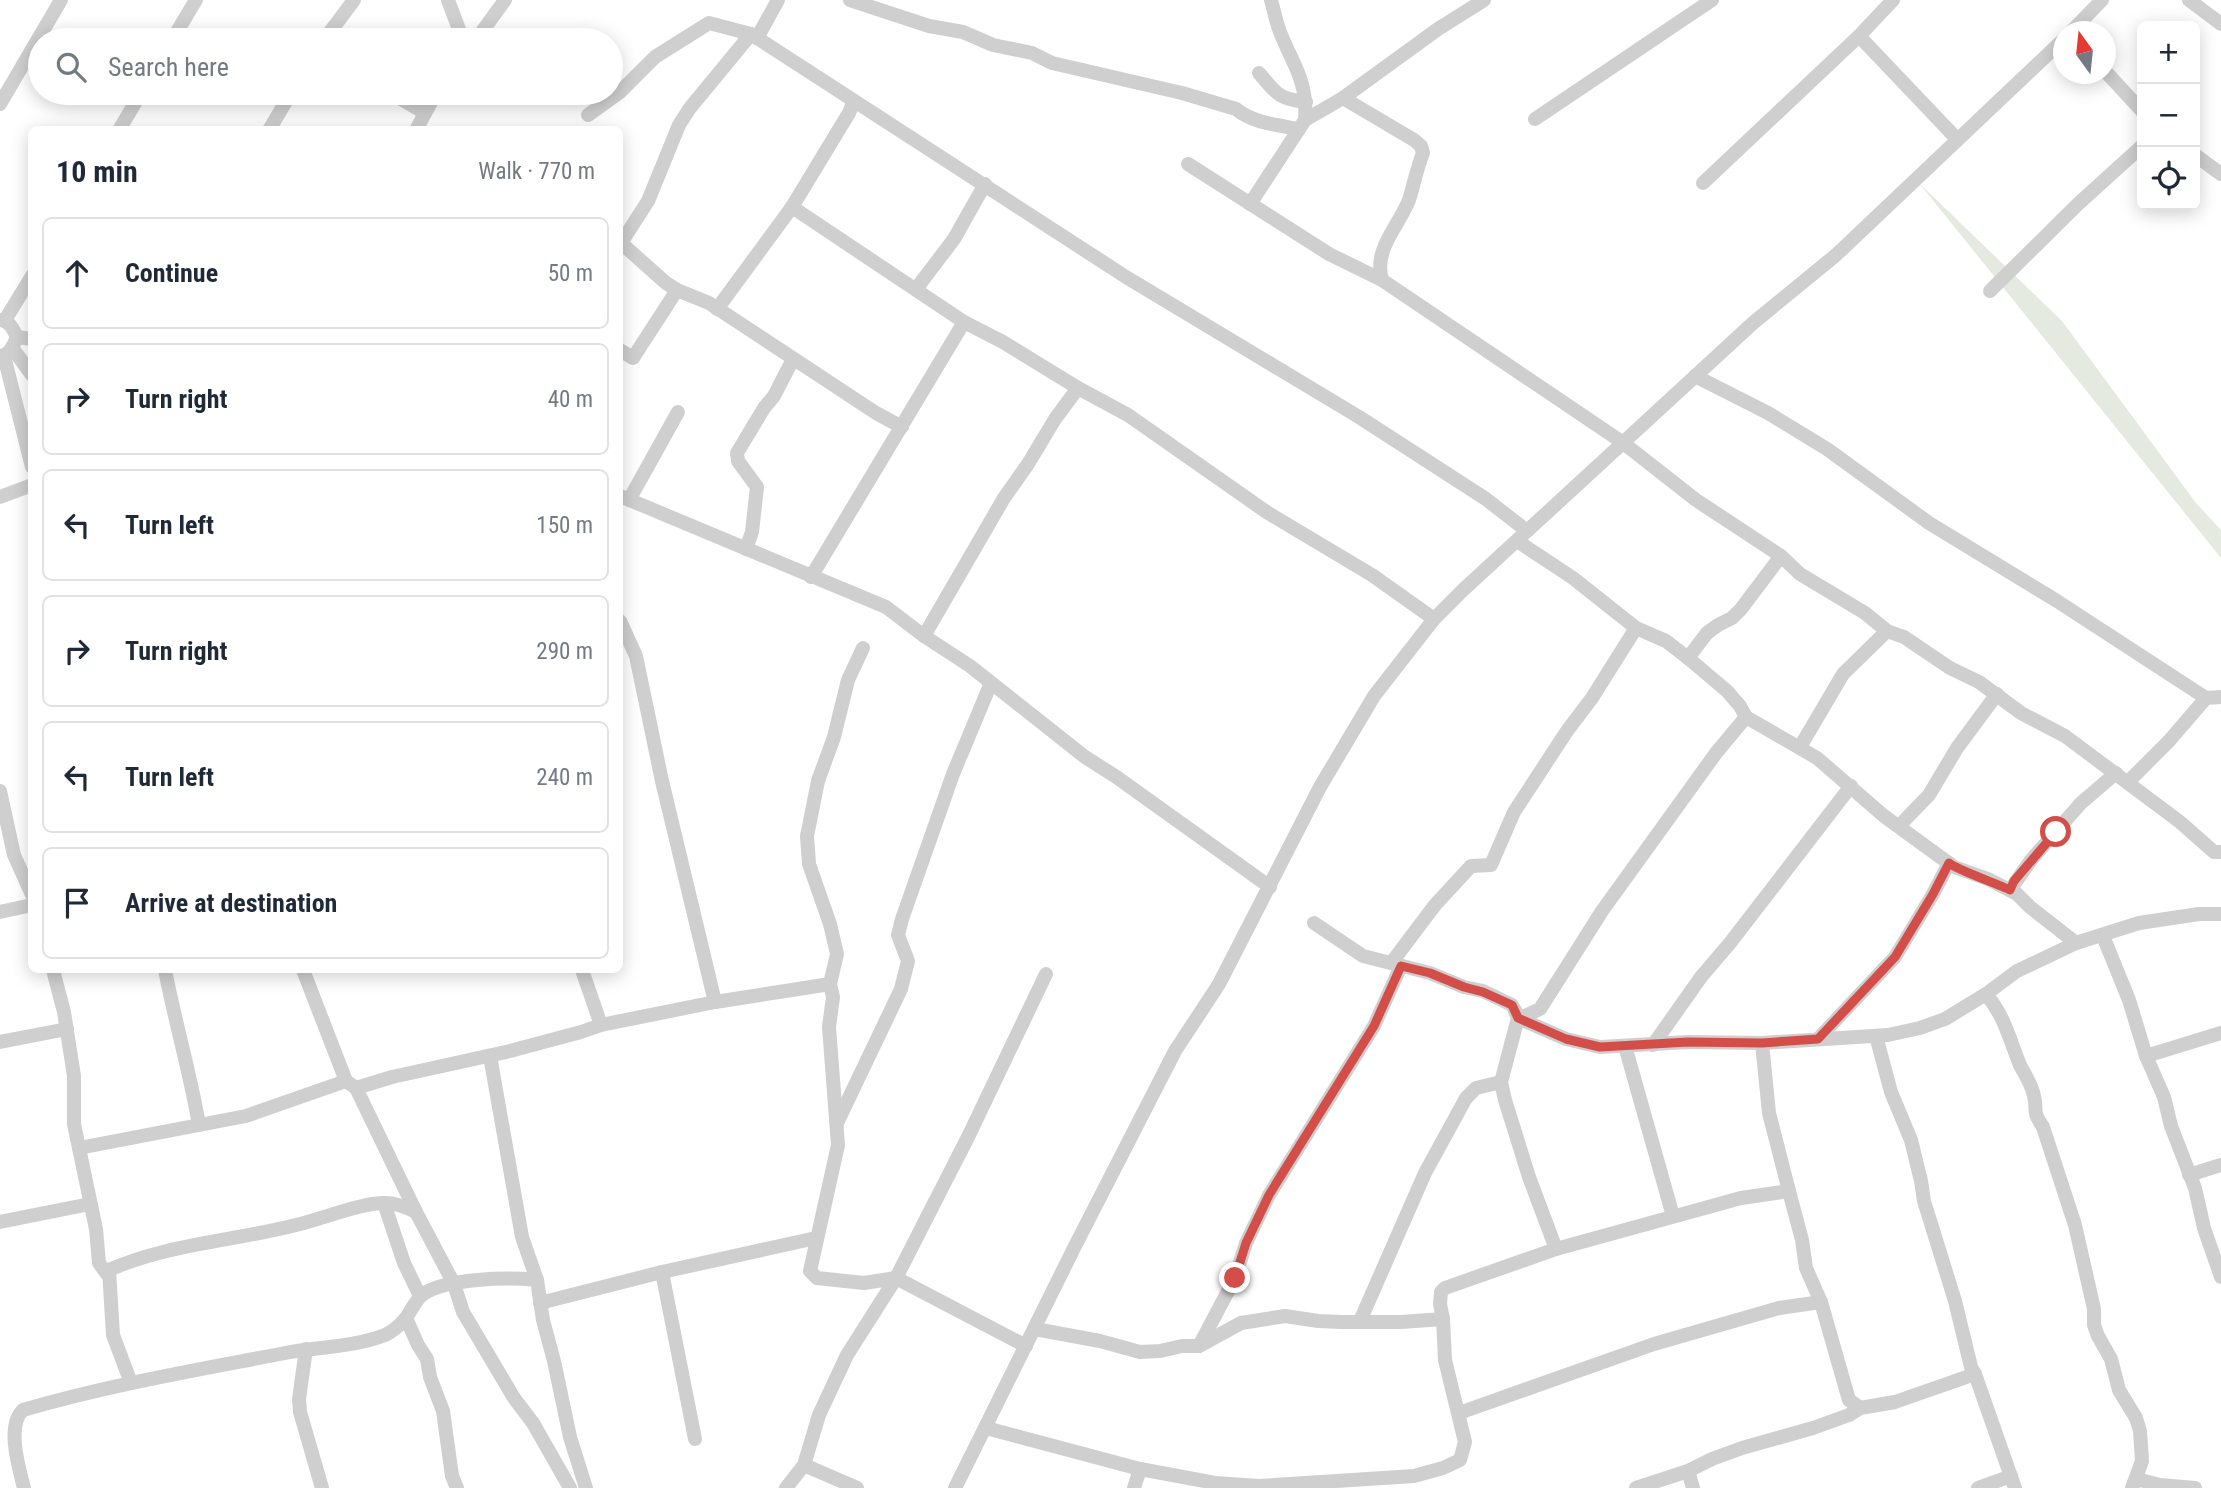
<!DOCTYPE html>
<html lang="en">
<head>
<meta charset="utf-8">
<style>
	body { margin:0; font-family:"Roboto Condensed",sans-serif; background:#f6f6f7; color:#1f2937 }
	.controls { position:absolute; right:21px; top:21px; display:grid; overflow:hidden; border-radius:10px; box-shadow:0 4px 18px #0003 }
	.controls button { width:63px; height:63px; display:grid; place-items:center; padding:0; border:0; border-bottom:2px solid #e0e1e3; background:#fff; color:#1f2937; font:35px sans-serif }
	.compass { position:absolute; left:2053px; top:21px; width:63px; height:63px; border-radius:50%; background:#fff; box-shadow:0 4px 18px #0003; rotate:345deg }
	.stop { position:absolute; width:21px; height:21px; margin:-16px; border:5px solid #d44e49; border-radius:50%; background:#fff }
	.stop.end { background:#d44e49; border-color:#fff; box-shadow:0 2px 7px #0008 }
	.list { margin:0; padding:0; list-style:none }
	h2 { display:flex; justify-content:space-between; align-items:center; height:91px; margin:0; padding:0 28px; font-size:30px }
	h2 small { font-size:23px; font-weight:400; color:#747a83 }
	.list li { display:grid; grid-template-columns:46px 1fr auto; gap:21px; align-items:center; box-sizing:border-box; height:112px; margin:0 14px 14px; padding:0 14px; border:2px solid #e0e1e3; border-radius:10px }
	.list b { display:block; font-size:26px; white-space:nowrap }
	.list em { font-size:23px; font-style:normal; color:#747a83 }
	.icon { flex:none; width:38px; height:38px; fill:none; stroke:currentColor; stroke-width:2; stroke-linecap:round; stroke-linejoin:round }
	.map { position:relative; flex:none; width:2221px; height:1488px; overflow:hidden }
	.search { position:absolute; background:#fff; box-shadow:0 4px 18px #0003; left:28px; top:28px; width:595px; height:77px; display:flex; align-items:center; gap:18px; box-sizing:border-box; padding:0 24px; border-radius:38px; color:#747a83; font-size:26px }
	.panel { position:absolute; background:#fff; box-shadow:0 4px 18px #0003; left:28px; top:126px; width:595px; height:847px; border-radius:10px }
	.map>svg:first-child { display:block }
	.green { fill:#e4eadf }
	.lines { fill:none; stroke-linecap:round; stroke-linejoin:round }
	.minor { stroke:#cfcfcf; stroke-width:14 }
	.route { stroke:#d44e49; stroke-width:9 }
</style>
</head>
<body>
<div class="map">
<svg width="2221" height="1488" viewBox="0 0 2221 1488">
	<rect width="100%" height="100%" fill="#fff"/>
	<path class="green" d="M1919,183L2062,321L2196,503L2221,530V558Z"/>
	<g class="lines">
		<g class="minor">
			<path d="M448,0L463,40"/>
			<path d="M850,0L929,26L963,32L993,45L1032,53L1052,63L1182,93L1236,109C1253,123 1277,125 1299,129"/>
			<path d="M1271,0C1274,10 1276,22 1280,32C1293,65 1308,81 1305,120"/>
			<path d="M2189,0L2221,24"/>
			<path d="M2071,32L2102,0"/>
			<path d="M1859,36L1957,139"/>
			<path d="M757,38L778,0"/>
			<path d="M172,40L196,0"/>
			<path d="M324,40L354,0"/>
			<path d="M476,40L505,0"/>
			<path d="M2106,72L2142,111"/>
			<path d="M1259,73C1277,94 1278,99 1306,102"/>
			<path d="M391,93L425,113"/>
			<path d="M1343,98L1414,140L1421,146L1423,153C1417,168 1414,184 1409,200C1399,226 1373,249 1382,280"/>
			<path d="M0,104L61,0"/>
			<path d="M588,115L620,92L655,57L709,23L751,34L1126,277L1359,417L1486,499L1527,531"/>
			<path d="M1535,119L1712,0"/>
			<path d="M119,130L141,93"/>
			<path d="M269,130L291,93"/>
			<path d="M416,130L436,93"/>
			<path d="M2195,155L2221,174"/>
			<path d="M1188,164L1329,254L1382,280L1622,442L1696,500L1781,556L1741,609L1732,618L1718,625L1707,633L1688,658"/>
			<path d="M1703,183L1859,36L1893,0"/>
			<path d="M1250,204L1305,120L1343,98L1438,29L1484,0"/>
			<path d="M792,207L964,322L811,577"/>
			<path d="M620,242L666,283L677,290L709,303L876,413L902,427"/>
			<path d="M621,243L648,201L679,125L690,108L751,34"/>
			<path d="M916,289L954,239L985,184"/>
			<path d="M1990,291L2078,204L2142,146"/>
			<path d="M717,309L792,207L849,113L854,101"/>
			<path d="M0,320C10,321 13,329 17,337C13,346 10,355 0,356"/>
			<path d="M5,320L32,276"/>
			<path d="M964,322L1003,342L1078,388L1128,415L1268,513L1372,575L1434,619"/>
			<path d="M17,337L32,339"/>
			<path d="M13,349L32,375"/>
			<path d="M620,350L633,358L677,290"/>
			<path d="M4,356L32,467"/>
			<path d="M1695,376L1768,413L1827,449L1929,523L2057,601L2206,698"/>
			<path d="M620,496L886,607L924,636L970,666L1085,757L1115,776L1270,887"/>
			<path d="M0,497L32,485"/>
			<path d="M629,500L678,412"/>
			<path d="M1517,541L1573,578L1636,628L1666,641L1688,658L1727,691L1740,706L1746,717L1817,758L1884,816L1954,867L1988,879L2017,894L2030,907L2076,943"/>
			<path d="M746,549L752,532L757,487L738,461L737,453L764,408L774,396L793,359"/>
			<path d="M1781,556L1800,574L1865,613L1887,631L1904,637L1950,668L1979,682L2021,713L2065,736L2180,822L2214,852H2221"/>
			<path d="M620,621L636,656L662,781L715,1002"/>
			<path d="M924,636L1004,498L1028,464L1055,419L1078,388"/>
			<path d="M863,648L848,680L834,737L818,781L807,836L809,864L830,924L837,954L830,984L833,997L829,1027L838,1145L810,1271L817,1278L864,1283L896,1278L1026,1346"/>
			<path d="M1800,747L1843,674L1887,631"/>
			<path d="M2128,782L2169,741L2206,698L2221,697"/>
			<path d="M0,791L14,855L32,895"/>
			<path d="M1899,826L1929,795L1957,748L1997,694"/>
			<path d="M2010,890L2031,860L2081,803L2116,773"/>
			<path d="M0,912L32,905"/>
			<path d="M1314,923L1363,956L1430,973L1464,987L1483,991L1512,1005L1518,1016H1525L1540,1009L1602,911L1716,753L1746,717"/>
			<path d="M2103,936L2129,1000L2146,1056L2164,1097L2171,1126L2195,1188L2204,1228L2221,1277"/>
			<path d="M1392,962L1435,905L1471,866L1491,865L1514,812L1567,731L1592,698L1636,628"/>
			<path d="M53,970L64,1012L74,1076V1124L79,1148L96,1229L99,1263L107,1274L109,1270C167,1244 234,1241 296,1225C322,1219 360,1203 385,1203C396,1203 406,1207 416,1212"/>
			<path d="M165,970C175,1022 190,1072 199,1125"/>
			<path d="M303,970L346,1081L356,1088L416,1212L454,1284L463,1312L514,1398L533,1423L570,1488"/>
			<path d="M582,970L601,1025"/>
			<path d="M1986,994C2005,1017 2009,1038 2020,1065C2025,1075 2032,1085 2034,1096C2038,1112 2031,1109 2043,1127L2075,1225L2094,1309V1325L2098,1336L2111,1359L2119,1390L2136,1418L2140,1431L2142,1461L2132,1488"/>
			<path d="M1515,1011L1518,1018L1501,1082L1505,1100L1529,1177L1556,1249"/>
			<path d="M1518,1018L1566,1039L1600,1047L1688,1042L1762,1043L1888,1035L1920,1028L1945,1019L1986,994L2017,971L2076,943L2139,923L2199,914H2221"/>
			<path d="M1818,1039L1895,957L1933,894L1949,863"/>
			<path d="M0,1042L67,1029"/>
			<path d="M1762,1043L1769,1113L1789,1191"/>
			<path d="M1653,1045L1701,977L1730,943L1851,786"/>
			<path d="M1625,1046L1673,1216"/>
			<path d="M490,1056L522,1237L537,1280"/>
			<path d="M2146,1056L2221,1033"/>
			<path d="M356,1088L392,1077L510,1051L581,1032L601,1025L715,1002L830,984"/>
			<path d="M837,1123L901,989L908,961L898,935L902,919L953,774L991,683"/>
			<path d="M79,1148L246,1116L346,1081"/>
			<path d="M2189,1175L2221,1165"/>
			<path d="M384,1203L404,1263L420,1296"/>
			<path d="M0,1222L90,1204"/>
			<path d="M109,1270L113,1335L131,1383"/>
			<path d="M662,1272L695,1439"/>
			<path d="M540,1303L662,1272L816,1238"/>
			<path d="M1360,1321L1425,1173L1466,1098L1476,1088L1501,1082"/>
			<path d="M1035,1329L1100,1341L1140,1352L1160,1351L1182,1346H1199L1241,1323L1285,1316L1318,1321L1341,1322H1401L1443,1319"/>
			<path d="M1199,1346L1235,1278L1246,1243L1269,1195L1374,1026L1401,966"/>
			<path d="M306,1349L299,1399L300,1412L322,1488"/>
			<path d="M1975,1374L2015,1488"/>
			<path d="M1459,1413L1654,1344L1779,1308L1821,1302"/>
			<path d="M986,1428L1140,1469L1215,1483L1259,1486L1414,1476L1443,1468L1460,1460L1465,1442L1445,1360L1443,1319L1440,1304L1441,1292L1445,1288L1556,1249L1741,1198L1789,1191L1802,1240L1806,1268L1821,1302L1849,1400L1860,1408"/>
			<path d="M804,1465L857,1488"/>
			<path d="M1688,1471L1693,1488"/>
			<path d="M2136,1479L2160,1485L2195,1488"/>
			<path d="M24,1488C19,1468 6,1426 23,1410C109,1385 197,1370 285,1353C318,1347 354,1347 385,1335C394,1331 400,1325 406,1318"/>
			<path d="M457,1488L452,1476L443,1411L430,1377L427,1359L418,1345L406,1318C411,1311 415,1301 422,1295C444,1278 509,1277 537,1280L543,1320L554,1361L570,1437L586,1488"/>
			<path d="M786,1488L804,1465L819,1415L847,1355L896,1278L969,1135L1046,974"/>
			<path d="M955,1488L1074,1248L1175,1051L1219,984L1320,787L1374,696L1434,619L1463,590L1753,323L1836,255L2064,39"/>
			<path d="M1134,1488L1140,1469"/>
			<path d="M1636,1488L1688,1471L1712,1459L1742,1448L1813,1428L1849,1415L1860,1408L1895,1402L1975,1374L1971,1367L1955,1301L1924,1201L1921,1181L1911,1140L1891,1092L1876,1036"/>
			<path d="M1978,1488L2011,1476"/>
		</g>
	</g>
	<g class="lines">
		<path class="route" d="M1235,1278L1246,1243L1269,1195L1374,1026L1401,966L1430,973L1464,987L1483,992L1512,1005L1518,1018L1566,1039L1600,1047L1688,1042L1762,1043L1818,1039L1895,957L1933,894L1949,863C1955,869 1998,884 2010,890L2014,881L2056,832"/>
	</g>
</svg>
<div class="controls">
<button>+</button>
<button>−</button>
<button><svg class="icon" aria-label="locate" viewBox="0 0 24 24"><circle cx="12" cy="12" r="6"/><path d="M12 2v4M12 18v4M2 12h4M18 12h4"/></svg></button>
</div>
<svg class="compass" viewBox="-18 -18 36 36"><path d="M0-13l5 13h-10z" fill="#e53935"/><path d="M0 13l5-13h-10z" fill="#747a83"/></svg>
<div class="stop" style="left:2056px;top:832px"></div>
<div class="stop end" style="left:1235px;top:1278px"></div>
<div class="search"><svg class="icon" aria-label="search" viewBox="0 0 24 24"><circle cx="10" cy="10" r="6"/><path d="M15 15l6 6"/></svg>Search here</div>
<section class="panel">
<h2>10 min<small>Walk · 770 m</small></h2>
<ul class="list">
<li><svg class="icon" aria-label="ahead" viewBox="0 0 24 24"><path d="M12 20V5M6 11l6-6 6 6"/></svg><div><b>Continue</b></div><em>50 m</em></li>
<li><svg class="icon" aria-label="right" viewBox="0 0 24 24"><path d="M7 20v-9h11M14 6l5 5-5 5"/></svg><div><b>Turn right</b></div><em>40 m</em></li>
<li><svg class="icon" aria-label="left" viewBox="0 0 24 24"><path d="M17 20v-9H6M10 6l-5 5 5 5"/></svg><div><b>Turn left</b></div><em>150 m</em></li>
<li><svg class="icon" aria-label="right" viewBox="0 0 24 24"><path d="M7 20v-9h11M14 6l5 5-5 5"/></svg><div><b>Turn right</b></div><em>290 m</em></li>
<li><svg class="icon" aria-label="left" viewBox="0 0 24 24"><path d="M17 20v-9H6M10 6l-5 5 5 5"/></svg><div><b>Turn left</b></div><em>240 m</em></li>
<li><svg class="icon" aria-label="arrive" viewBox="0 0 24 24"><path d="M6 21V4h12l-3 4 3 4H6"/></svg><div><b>Arrive at destination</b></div></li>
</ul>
</section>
</div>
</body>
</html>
